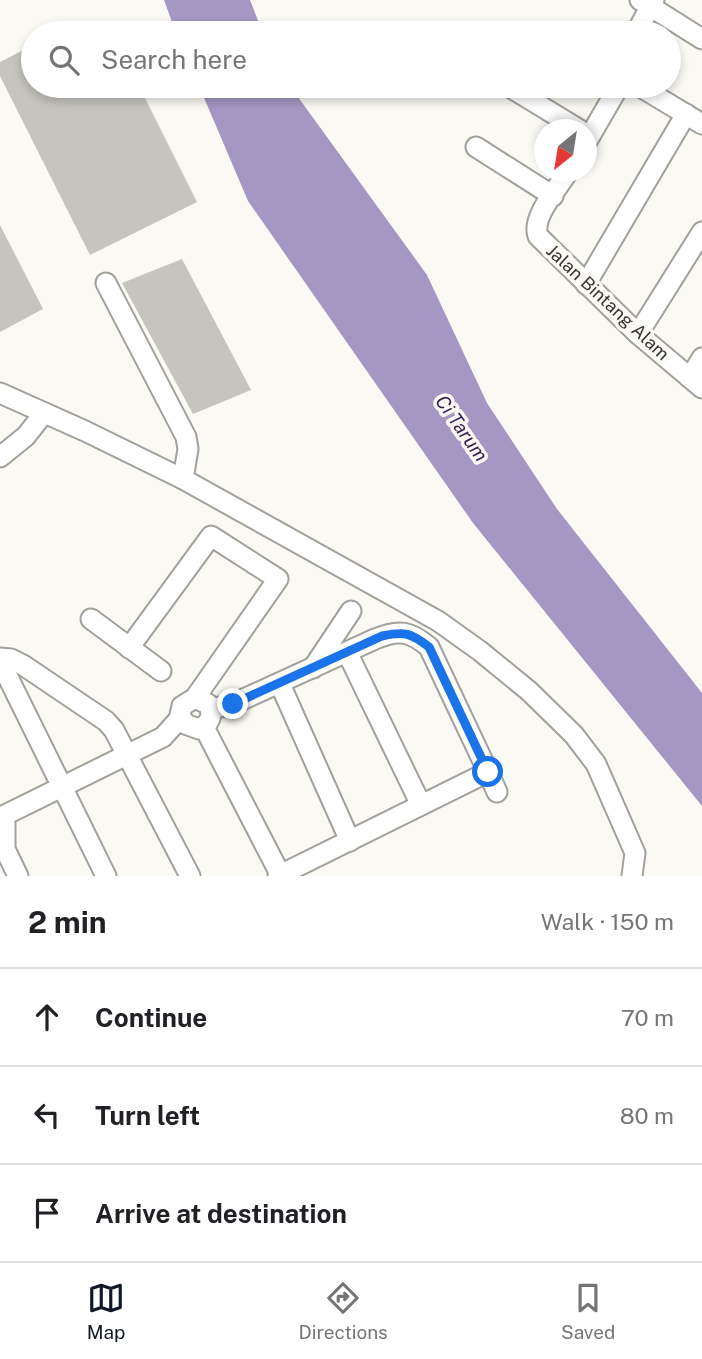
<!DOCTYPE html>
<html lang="en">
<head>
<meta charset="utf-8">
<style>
	body { margin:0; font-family:"Public Sans",sans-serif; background:#f2f2f2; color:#202124 }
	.compass { position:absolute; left:534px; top:119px; width:63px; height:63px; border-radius:50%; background:#fff; box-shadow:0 4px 10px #0003; rotate:210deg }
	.stop { position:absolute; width:21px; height:21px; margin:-16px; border:5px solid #1a73e8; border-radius:50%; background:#fff }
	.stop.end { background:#1a73e8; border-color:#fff; box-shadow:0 2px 7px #0008 }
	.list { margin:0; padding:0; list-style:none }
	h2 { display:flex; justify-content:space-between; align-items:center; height:91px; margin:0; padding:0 28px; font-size:30px }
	h2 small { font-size:23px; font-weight:400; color:#757577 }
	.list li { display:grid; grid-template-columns:46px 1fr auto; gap:21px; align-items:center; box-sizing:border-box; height:98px; padding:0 28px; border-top:2px solid #e0e0e0 }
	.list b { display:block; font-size:26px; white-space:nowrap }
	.list em { font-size:23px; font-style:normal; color:#757577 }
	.icon { flex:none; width:38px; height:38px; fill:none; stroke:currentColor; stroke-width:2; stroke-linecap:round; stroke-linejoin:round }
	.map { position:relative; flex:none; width:702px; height:876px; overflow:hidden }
	.search { position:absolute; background:#fff; box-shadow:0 4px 10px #0003; left:21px; right:21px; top:21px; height:77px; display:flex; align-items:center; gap:18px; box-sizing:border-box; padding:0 24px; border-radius:38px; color:#757577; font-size:26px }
	.sheet { height:385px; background:#fff }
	nav { display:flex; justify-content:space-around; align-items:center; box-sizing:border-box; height:98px; border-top:2px solid #e0e0e0; background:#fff; font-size:19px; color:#757577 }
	nav a { display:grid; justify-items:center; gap:4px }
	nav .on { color:#111827 }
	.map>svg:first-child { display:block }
	.water { fill:#a497c4 }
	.building { fill:#c6c4be }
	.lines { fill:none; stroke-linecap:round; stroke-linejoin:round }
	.minor-casing { stroke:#a2a09a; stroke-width:23 }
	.minor { stroke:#fff; stroke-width:19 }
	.route { stroke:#1a73e8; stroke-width:9 }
	.labels { text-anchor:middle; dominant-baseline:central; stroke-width:7; stroke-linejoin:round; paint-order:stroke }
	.street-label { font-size:18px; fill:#373634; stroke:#fbf9f3 }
	.water-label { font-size:19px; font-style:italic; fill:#331d55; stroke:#fbf9f3 }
</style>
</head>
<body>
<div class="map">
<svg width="702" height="876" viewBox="0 0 702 876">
	<rect width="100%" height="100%" fill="#fbf9f3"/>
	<g class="water">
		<path d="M164,0H250L263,33H176Z"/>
		<path d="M199,86H290L427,275L487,403L557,509L702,693V806L473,523L248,201Z"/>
	</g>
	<g class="building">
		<path d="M33,45V86H139L197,202L90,255L0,76V62Z"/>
		<path d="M0,225L43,309L0,332Z"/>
		<path d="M182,259L251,390L193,414L122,283Z"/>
	</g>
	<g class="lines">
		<g class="minor-casing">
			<g id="minor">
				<path d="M640,0L702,39"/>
				<path d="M636,33L654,0"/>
				<path d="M508,86L580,130"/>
				<path d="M639,86L702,124"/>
				<path d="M586,143L619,86"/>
				<path d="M476,147L553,196"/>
				<path d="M568,172C558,188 531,217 538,236L638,334L702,388"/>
				<path d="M106,283L186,437L188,449L183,479"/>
				<path d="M586,284L686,114"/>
				<path d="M638,334L702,232"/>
				<path d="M690,378L702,358"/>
				<path d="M0,393L85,431L183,479L438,621L480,651L529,691L574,735L596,764L635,853L632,876"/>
				<path d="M0,457L26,436L44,413"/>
				<path d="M91,619L161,671"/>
				<path d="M129,648L211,536L278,579L195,698L182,706L180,715L185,724L199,729C210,724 214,715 208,704L195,698"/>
				<path d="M347,652L421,805"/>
				<path d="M0,658L11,659L23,665L106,721L114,730L190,876"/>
				<path d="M0,661L106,876"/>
				<path d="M313,668L351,611"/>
				<path d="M280,684L350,841"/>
				<path d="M211,709L233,704L375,639C399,629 410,631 429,647L488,772L278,876"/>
				<path d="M204,727L281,876"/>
				<path d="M488,772L497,792"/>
				<path d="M18,876L5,849V815L163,737L181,717"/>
			</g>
		</g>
		<use href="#minor" class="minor"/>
	</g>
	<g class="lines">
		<path class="route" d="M233,704L382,636C405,631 411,633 429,647L488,772"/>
	</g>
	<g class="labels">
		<g class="street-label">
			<text transform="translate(608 302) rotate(43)">Jalan Bintang Alam</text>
		</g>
		<g class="water-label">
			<text transform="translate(462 428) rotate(55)">Ci Tarum</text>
		</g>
	</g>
</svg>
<svg class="compass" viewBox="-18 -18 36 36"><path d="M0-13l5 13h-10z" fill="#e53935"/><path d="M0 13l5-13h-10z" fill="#757577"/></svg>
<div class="stop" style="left:488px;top:772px"></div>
<div class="stop end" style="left:233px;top:704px"></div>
<div class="search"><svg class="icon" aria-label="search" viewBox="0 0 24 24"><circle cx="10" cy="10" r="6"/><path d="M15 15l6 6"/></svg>Search here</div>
</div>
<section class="sheet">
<h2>2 min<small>Walk · 150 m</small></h2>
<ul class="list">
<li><svg class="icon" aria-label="ahead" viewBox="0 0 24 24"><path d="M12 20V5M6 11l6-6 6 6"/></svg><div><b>Continue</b></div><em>70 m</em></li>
<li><svg class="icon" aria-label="left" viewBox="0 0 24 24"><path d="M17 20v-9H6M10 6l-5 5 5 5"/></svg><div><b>Turn left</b></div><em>80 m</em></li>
<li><svg class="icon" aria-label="arrive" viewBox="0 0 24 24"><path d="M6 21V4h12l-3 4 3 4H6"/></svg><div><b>Arrive at destination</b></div></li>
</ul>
</section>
<nav>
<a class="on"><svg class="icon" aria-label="map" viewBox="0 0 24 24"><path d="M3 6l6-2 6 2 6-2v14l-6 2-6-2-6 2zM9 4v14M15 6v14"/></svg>Map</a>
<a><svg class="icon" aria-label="directions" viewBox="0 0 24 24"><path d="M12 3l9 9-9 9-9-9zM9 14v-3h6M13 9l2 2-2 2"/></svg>Directions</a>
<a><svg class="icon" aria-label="saved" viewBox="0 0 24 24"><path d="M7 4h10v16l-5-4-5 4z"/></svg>Saved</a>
</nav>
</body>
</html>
